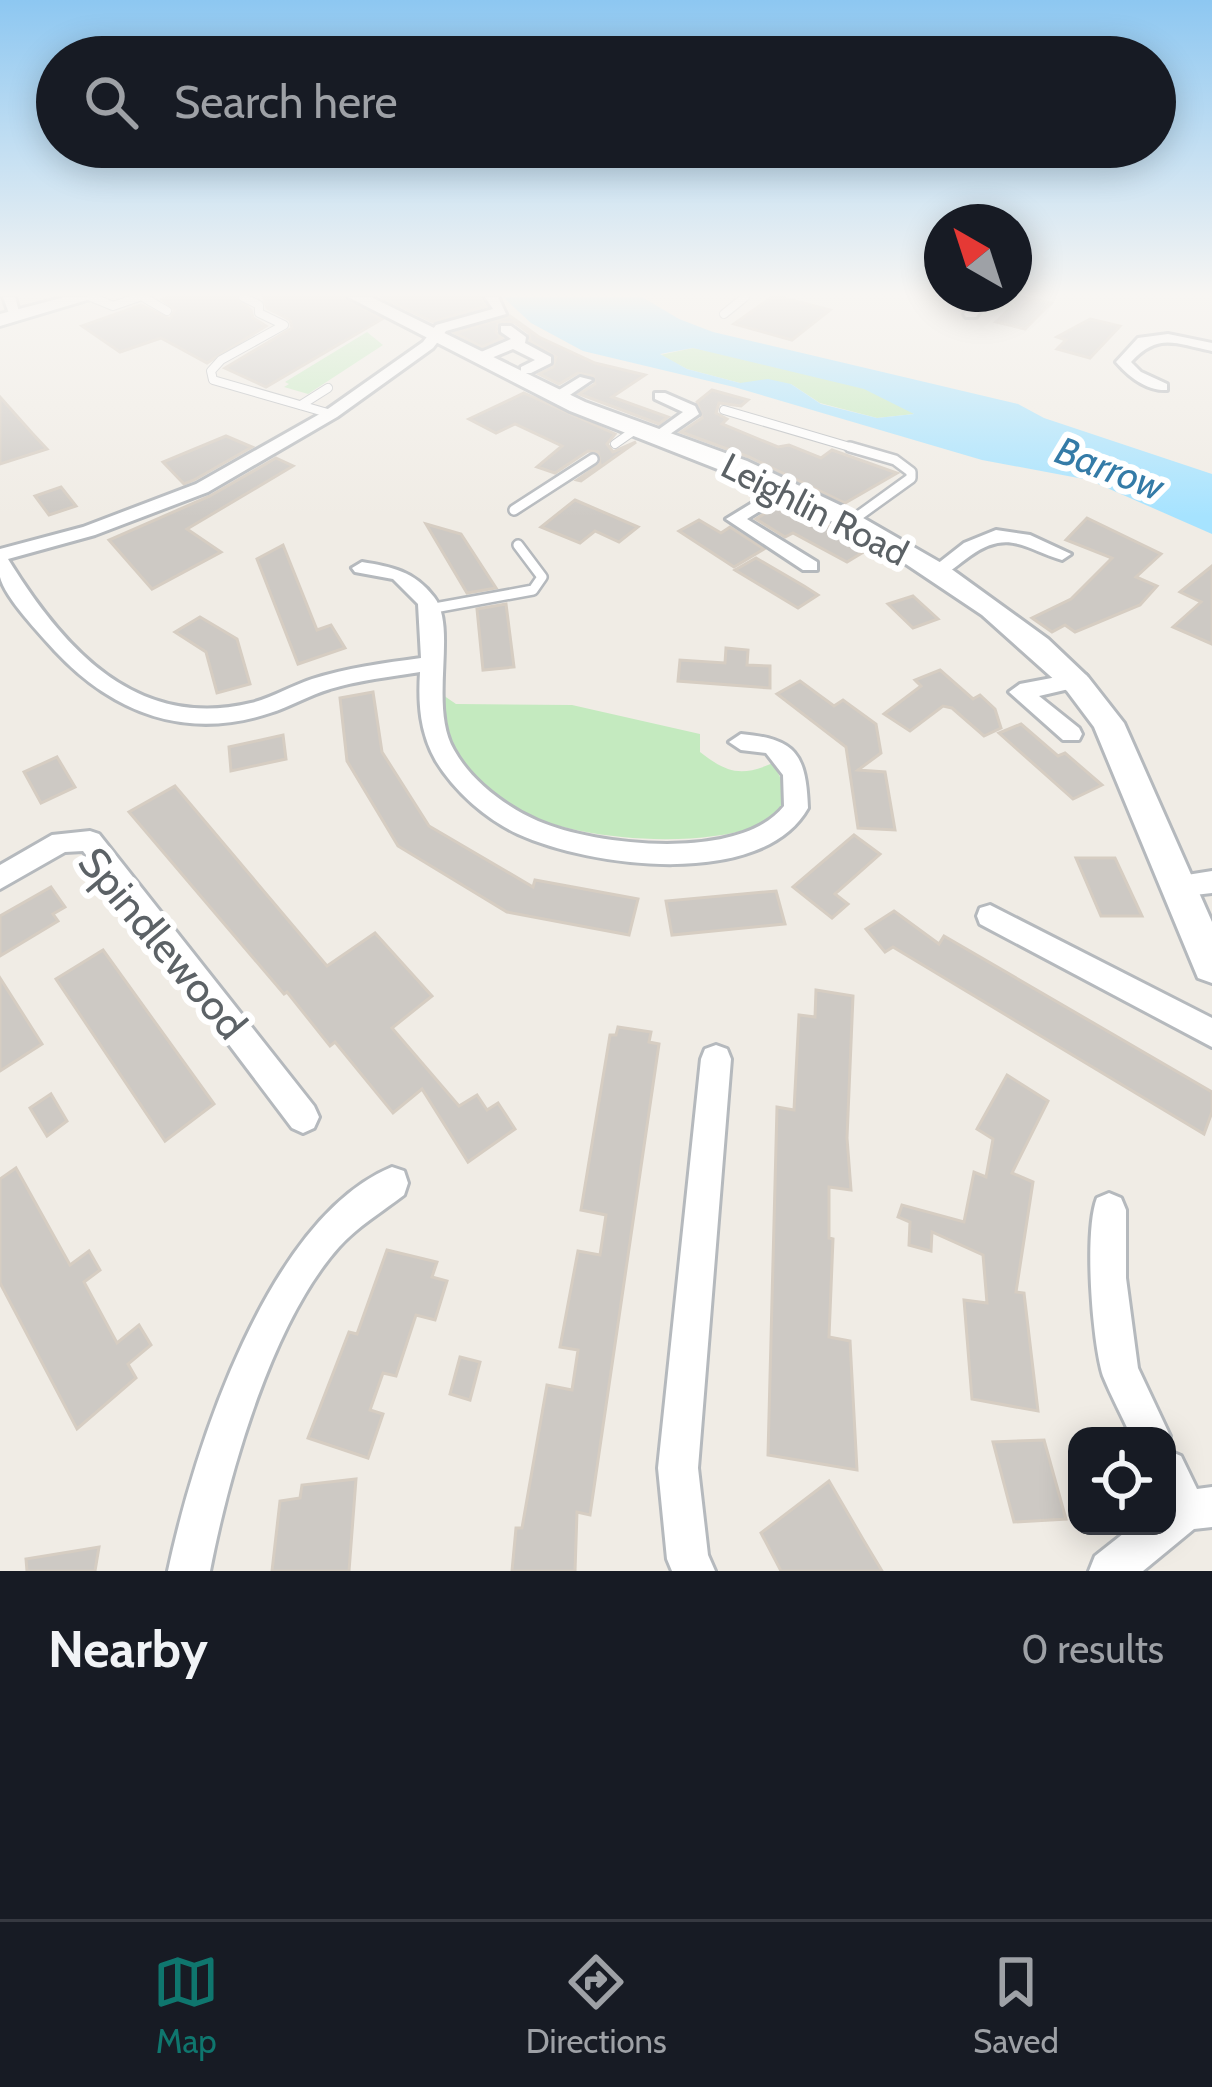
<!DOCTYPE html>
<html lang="en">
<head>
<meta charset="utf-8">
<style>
	body { margin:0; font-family:Cabin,sans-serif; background:#242831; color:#f1f3f6 }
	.controls { position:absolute; right:36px; bottom:36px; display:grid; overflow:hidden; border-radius:24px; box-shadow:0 6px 30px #0003 }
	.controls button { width:108px; height:108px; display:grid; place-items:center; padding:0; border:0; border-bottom:3px solid #363941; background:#171b24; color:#f1f3f6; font:60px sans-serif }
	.compass { position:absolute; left:924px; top:204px; width:108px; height:108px; border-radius:50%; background:#171b24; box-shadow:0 6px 30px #0003; rotate:321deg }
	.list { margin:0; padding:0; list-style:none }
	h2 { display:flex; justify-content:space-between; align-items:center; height:156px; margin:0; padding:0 48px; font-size:51px }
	h2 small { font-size:39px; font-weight:400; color:#9ea1a6 }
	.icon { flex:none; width:66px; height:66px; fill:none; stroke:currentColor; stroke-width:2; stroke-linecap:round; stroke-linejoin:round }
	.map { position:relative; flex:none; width:1212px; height:1571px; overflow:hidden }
	.search { position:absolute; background:#171b24; box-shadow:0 6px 30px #0003; left:36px; right:36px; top:36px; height:132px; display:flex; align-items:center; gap:30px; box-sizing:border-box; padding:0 42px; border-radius:66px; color:#9ea1a6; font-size:45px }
	.sheet { height:348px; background:#171b24 }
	nav { display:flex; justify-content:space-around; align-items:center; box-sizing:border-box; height:168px; border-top:3px solid #363941; background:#171b24; font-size:33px; color:#9ea1a6 }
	nav a { display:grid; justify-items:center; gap:6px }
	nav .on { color:#0f766e }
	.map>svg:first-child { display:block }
	.green { fill:#c4eabf }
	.water { fill:#a6e3ff; fill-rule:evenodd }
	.building { fill:#cdc9c4; stroke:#d6cdc2; stroke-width:3 }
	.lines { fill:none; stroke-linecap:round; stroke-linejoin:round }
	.service-far1-casing { stroke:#b5b9bd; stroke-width:10 }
	.service-casing { stroke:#b5b9bd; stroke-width:14 }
	.minor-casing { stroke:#b5b9bd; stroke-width:6 }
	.tertiary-casing { stroke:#b5b9bd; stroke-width:6 }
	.secondary-casing { stroke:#b6bbc0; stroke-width:6 }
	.service-far1 { stroke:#fff; stroke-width:8 }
	.service { stroke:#fff; stroke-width:9 }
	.minor { fill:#fff; fill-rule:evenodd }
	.tertiary { fill:#fff; fill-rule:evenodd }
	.secondary { fill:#fff; fill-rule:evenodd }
	.labels { text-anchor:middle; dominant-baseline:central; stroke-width:12; stroke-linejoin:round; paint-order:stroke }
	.far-street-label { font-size:36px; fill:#5c6266; stroke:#fff }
	.far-water-label { font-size:39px; font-style:italic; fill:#347ba7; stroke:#fff }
	.street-label { font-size:42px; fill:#5c6266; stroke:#fff }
</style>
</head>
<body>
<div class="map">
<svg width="1212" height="1571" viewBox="0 0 1212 1571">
	<rect width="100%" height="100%" fill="#f0ece5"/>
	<g class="green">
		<path d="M367,332L383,345L308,394L284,387L289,384L285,382Z"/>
		<path d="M693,348C756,361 863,374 914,414L877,418L820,403L791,384L740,383L687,369L660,355Z"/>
		<path d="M437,691L456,704L572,705L700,734V752C727,773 741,777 773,763L784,785L783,804C775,812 766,823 755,827C689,850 547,841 493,795C459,766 444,734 437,691Z"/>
	</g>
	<path class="water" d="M503,297H642L679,319L713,332L1018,404L1044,418L1212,474V534L1089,480L982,460L734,387L583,351L531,323ZM693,348L864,389L914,414L877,418L821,404L791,384L768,379L740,383L687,369L660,354Z"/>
	<g class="building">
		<path d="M168,297H235L251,310L253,318L266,326L207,363L161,338L120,352L82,326L141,305L170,319L175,310L162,299Z"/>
		<path d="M344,297L382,319L266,387L225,368L292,328L290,320L267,308L264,298Z"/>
		<path d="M381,297H481L486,306L433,322Z"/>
		<path d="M772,297H780L830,310L792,340L734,324Z"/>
		<path d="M1022,297L1051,303L1025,329L996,322Z"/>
		<path d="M510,316L539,337L595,363L645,375L612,397L668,417L659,424L579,394L595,384L593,376L578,373L559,384L539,374L553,367L556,357L530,341L529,333L514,322L498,323L496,332L502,338L482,347L455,333Z"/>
		<path d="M1090,319L1120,326L1090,358L1057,349L1066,340L1057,337Z"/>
		<path d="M712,390L748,400L741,406L719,403L716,413L727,419L722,424L778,447L789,445L821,458L832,450L897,473L845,503L749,457L681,432L702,418L697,402Z"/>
		<path d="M524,393L615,434L607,444L613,452L636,442L581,481L577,480L600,464L598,452L588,451L555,473L537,467L562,446L515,424L496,433L469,419Z"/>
		<path d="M0,397L32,433L47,449L0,464Z"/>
		<path d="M226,436L252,447L194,480L184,484L163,462Z"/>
		<path d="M276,458L293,466L187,529L221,552L152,589L109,540L210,496Z"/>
		<path d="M61,487L76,506L49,515L35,496Z"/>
		<path d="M575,500L638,527L619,542L595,531L580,543L541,527Z"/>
		<path d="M784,501L816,519L870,548L847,562L793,533L785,537L756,519Z"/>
		<path d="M1087,518L1161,554L1136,577L1157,586L1140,605L1075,632L1065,625L1052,632L1032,618L1071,599L1112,558L1066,540Z"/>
		<path d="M699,520L721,533L730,527L764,549L734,567L679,531Z"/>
		<path d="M426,524L461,534L496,588L467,593Z"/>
		<path d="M283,545L317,630L331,625L345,648L298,664L257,559Z"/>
		<path d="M756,558L804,586L818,595L798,608L735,570Z"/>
		<path d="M1212,566V644L1173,627L1201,602L1180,592Z"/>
		<path d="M913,596L938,619L913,628L888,604Z"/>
		<path d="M506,604L514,667L483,670L477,609Z"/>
		<path d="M200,617L237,639L250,684L217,693L206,652L175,632Z"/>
		<path d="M726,648L748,650L747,665L770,666V688L678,681L680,660L725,663Z"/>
		<path d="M940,670L973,699L980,695L995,709L1001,728L984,736L952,708L943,706L910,731L884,714L921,686L915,680Z"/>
		<path d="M800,681L834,706L843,700L876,724L881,753L858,770L885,772L895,830L858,828L846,747L777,694Z"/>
		<path d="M373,692L382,752L429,826L533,887L535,880L638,899L629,935L507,912L398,846L347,761L340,698Z"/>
		<path d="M1021,724L1058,756L1065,753L1102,785L1073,799L999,733Z"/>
		<path d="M283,735L286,759L231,771L229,747Z"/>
		<path d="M57,757L75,787L41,803L24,772Z"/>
		<path d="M175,786L327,966L375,933L432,996L392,1028L459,1106L477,1095L487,1110L498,1103L515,1129L468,1162L422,1089L393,1113L335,1042L330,1046L287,992L284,994L129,812Z"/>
		<path d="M854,835L880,854L835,894L848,904L832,918L793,887Z"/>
		<path d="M1076,858H1115L1142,916H1101Z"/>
		<path d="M51,887L65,907L53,914L58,921L0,956V916Z"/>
		<path d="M776,891L785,924L672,935L666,901Z"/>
		<path d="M894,911L939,944L944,936L1212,1092V1112L1204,1134L893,947L885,952L866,929Z"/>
		<path d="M103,950L214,1104L165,1141L56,979Z"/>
		<path d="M0,978L42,1044L0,1071Z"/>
		<path d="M816,990L853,996L847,1138L851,1190L829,1187V1238L833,1239L829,1337L850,1341L857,1470L768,1455L777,1107L794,1110L799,1015L815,1017Z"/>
		<path d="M618,1027L651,1032L649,1042L659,1044L590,1515L577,1512L575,1571H512L516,1528H522L547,1385L572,1390L578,1350L560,1347L578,1251L600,1255L606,1215L581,1210L610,1035H616Z"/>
		<path d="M1007,1075L1048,1101L1012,1173L1033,1182L1016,1292L1024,1293L1038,1411L972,1399L964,1300L987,1303L983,1255L932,1232L931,1251L909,1245L910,1222L898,1217L902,1205L964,1222L974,1172L986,1177L993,1139L977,1129Z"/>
		<path d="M51,1094L67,1121L47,1136L30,1108Z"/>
		<path d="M16,1168L70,1265L89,1251L100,1270L84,1282L117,1343L139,1325L151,1345L128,1364L136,1378L77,1429L0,1283V1179Z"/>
		<path d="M387,1250L437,1262L432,1277L447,1281L435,1320L416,1315L396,1376L383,1373L370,1410L383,1414L368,1458L308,1438L349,1332L357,1334Z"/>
		<path d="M460,1357L480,1362L470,1400L450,1394Z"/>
		<path d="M1044,1440L1066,1519L1014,1522L993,1442Z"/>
		<path d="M356,1479L349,1571H272L280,1501L300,1498L302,1485Z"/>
		<path d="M829,1481L864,1541L882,1571H781L761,1533Z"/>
		<path d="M99,1547L95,1571H27L26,1559Z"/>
	</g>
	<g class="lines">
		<g class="service-far1-casing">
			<g id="service-far1">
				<path d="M91,297L113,306L139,297"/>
				<path d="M143,297L167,311"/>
				<path d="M243,297L259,305V313L284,325L221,360L211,371L213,380L331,414"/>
				<path d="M724,314L745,297"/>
				<path d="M301,405L328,388"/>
				<path d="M724,410L860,450"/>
				<path d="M615,444L635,430"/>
			</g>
		</g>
		<g class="service-casing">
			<g id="service">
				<path d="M514,510L593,459"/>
				<path d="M850,522L911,478V472L895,460L850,447"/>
				<path d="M429,609L533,590L542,577L518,545"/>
			</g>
		</g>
		<g class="minor-casing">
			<g id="minor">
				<path d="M3,297H15L21,319H11Z"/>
				<path d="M485,297H498L506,314L446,331L433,348L337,417L208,492L95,535L8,559C63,648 136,731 251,703C272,698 291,686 312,679C347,668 384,663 421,658L418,604L393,579L355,572L352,568L362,562C392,567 414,571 434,597C458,627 428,706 454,750C471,781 506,807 538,821C596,846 740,862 784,806L783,775L766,753L741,750L729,742L741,734C796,739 806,754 808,808C762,890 590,867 518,834C486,819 455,792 436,761C420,733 418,704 420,672C390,677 359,680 330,689C309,695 290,707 270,713C186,741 113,713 55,651C40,634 5,598 0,577C0,569 0,557 0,549L83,527L196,484L325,411L423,342L436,325L493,309Z"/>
				<path d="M977,297H990L976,317H966L964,314Z"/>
				<path d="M501,326H511L526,337L525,343L551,357V363L531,373H521V367L535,360L513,349L484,361H474V355L511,339L501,332Z"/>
				<path d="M1168,334L1212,343V351C1175,344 1159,332 1131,362L1141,372L1167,384V390C1147,391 1129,377 1116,362L1138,338Z"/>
				<path d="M580,377L592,380L564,399H554V393Z"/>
				<path d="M655,393H665L695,406L699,414L657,443L651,441V435L683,412L655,399Z"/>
				<path d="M785,483L794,488L791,492L747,519L817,562V570H803L726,519Z"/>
				<path d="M996,530L1030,535L1071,554L1062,560C1024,548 1008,529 970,556C959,564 949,573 937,578L927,572L964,543Z"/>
				<path d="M1078,673L1086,675L1089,680L1086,685L1039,696L1079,728L1082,734L1079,740H1063L1009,692L1020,684Z"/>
				<path d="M90,831L99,834L314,1106L319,1117L314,1128L303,1133L292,1128L83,851L65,852L0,889V865L52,835Z"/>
				<path d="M1212,871V893L1177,897L1168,894L1164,886L1168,878Z"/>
				<path d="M990,905L1212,1018V1047L980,924L977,916L980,908Z"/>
				<path d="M716,1045L727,1049L731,1059L698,1468L708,1555L715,1571H672L667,1559L658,1468L701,1059L705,1049Z"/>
				<path d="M392,1167L404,1171L408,1183L404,1195C382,1212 358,1226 339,1247C272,1322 229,1473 210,1571H168C194,1449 268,1218 392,1167Z"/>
				<path d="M1109,1193L1121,1198L1126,1210V1278L1138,1368L1170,1436L1167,1444V1436H1131C1122,1416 1111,1396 1103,1376C1092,1341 1084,1231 1097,1198Z"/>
				<path d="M1167,1450L1181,1456L1197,1489L1212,1487V1527L1194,1529L1143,1571H1089L1095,1556L1133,1526H1167Z"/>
			</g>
		</g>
		<g class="tertiary-casing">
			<path id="tertiary" d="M348,297H371L585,402L747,461L844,507L950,568L1048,639L1088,677L1124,723L1212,922V983L1198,978L1193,966L1094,727L1067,691L982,615L879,546L776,492L570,411Z"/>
		</g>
		<g class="secondary-casing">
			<path id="secondary" d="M65,297H97L0,326V314Z"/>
		</g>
		<use href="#service-far1" class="service-far1"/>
		<use href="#service" class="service"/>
		<use href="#minor" class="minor"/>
		<use href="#tertiary" class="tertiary"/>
		<use href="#secondary" class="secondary"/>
	</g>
	<linearGradient id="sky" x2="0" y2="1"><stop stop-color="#8dc7f1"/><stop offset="0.57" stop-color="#f8f6f3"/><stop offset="1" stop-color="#f8f6f3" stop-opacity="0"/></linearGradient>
	<rect width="1212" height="517" fill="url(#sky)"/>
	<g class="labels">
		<g class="far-street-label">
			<text transform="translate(815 509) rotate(27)">Leighlin Road</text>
		</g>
		<g class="far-water-label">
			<text transform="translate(1110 468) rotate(21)">Barrow</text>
		</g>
		<g class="street-label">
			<text transform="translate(163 943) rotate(50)">Spindlewood</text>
		</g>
	</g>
</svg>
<div class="controls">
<button><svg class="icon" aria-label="locate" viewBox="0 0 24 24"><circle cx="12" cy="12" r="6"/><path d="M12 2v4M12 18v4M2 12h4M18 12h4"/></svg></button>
</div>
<svg class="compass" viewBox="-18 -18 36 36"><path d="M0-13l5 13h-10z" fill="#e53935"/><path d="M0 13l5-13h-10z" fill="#9ea1a6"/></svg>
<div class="search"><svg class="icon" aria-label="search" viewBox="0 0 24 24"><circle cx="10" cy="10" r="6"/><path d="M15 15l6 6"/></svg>Search here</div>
</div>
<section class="sheet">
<h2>Nearby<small>0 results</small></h2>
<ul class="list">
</ul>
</section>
<nav>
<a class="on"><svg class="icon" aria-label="map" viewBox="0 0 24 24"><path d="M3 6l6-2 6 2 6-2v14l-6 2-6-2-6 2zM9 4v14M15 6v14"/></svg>Map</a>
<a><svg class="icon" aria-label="directions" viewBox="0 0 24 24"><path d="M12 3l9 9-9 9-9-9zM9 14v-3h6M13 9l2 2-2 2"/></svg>Directions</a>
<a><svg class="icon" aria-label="saved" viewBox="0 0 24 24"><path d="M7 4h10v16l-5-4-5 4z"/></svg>Saved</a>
</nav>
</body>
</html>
